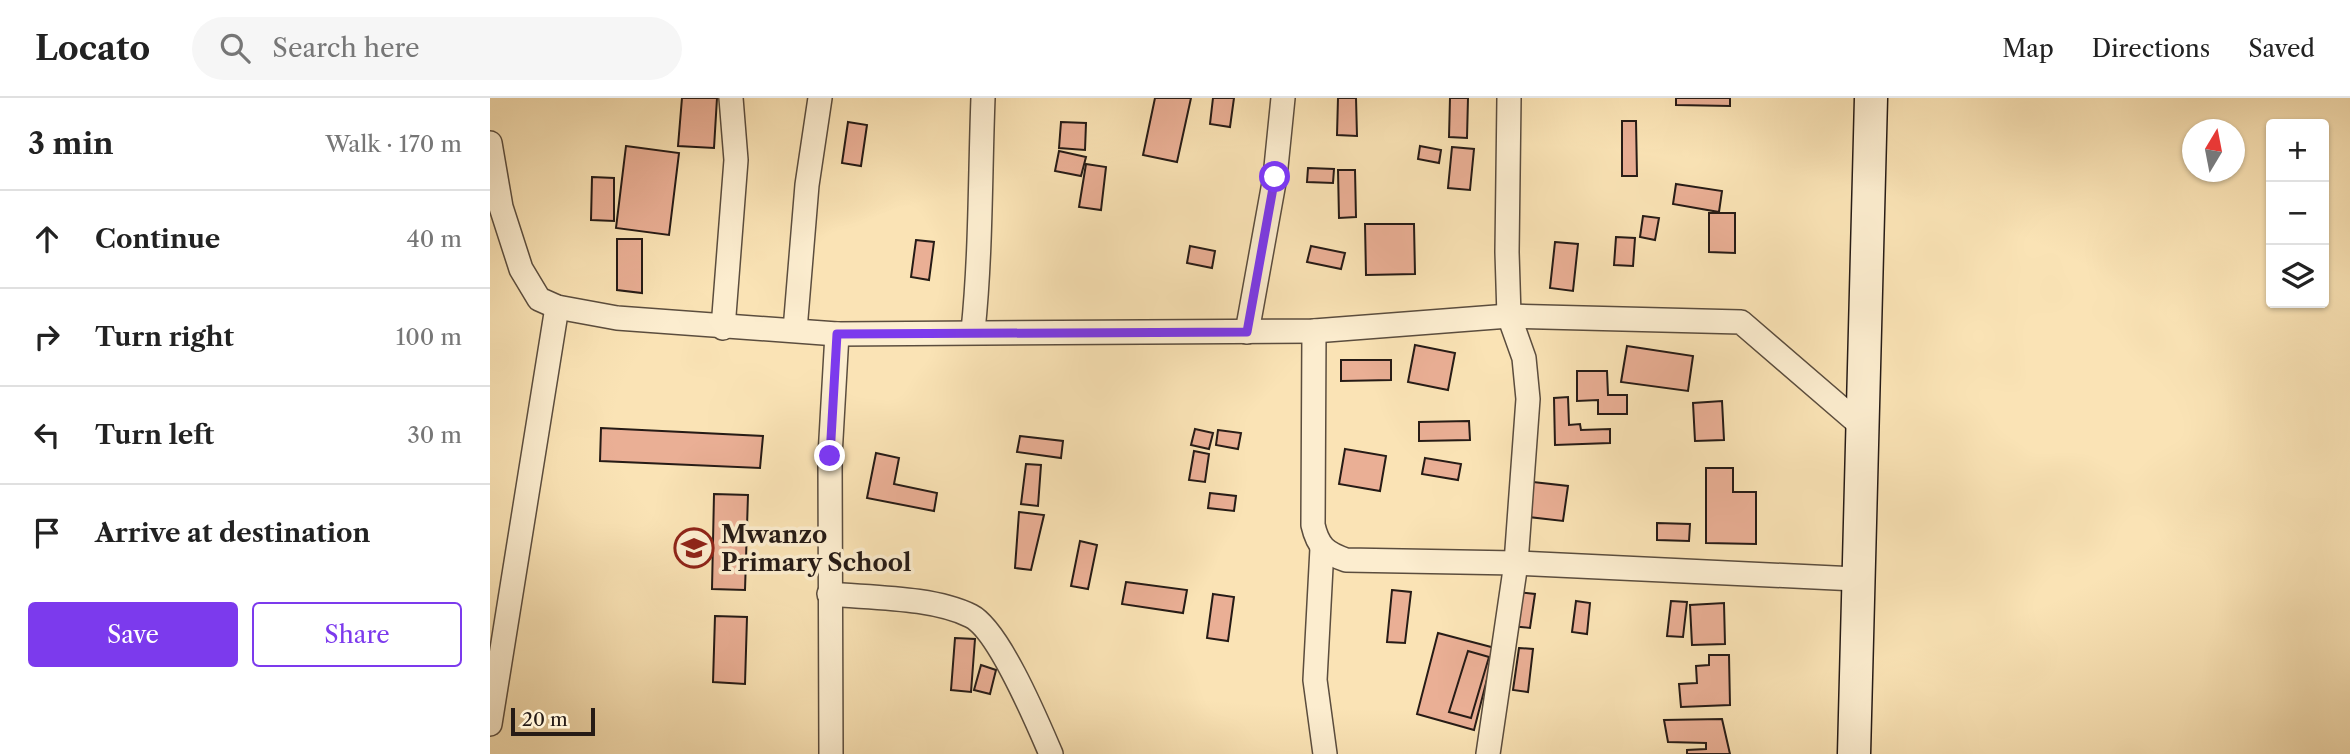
<!DOCTYPE html>
<html lang="en">
<head>
<meta charset="utf-8">
<style>
	body { margin:0; font-family:"Libre Caslon Text",serif; background:#f6f6f6; color:#222 }
	.controls { position:absolute; right:21px; top:21px; display:grid; overflow:hidden; border-radius:7px; box-shadow:0 2px 5px #0004 }
	.controls button { width:63px; height:63px; display:grid; place-items:center; padding:0; border:0; border-bottom:2px solid #e0e0e0; background:#fff; color:#222; font:35px sans-serif }
	.compass { position:absolute; left:1692px; top:21px; width:63px; height:63px; border-radius:50%; background:#fff; box-shadow:0 2px 5px #0004; rotate:10deg }
	.scale { position:absolute; left:21px; bottom:18px; width:84px; box-sizing:border-box; padding-left:7px; border:4px solid #261b16; border-top:0; font-size:19px; line-height:24px; white-space:nowrap; color:#261b16; -webkit-text-stroke:5px #fcedcf; paint-order:stroke }
	.stop { position:absolute; width:21px; height:21px; margin:-16px; border:5px solid #7c3aed; border-radius:50%; background:#fff }
	.stop.end { background:#7c3aed; border-color:#fff; box-shadow:0 2px 7px #0008 }
	.list { margin:0; padding:0; list-style:none }
	h2 { display:flex; justify-content:space-between; align-items:center; height:91px; margin:0; padding:0 28px; font-size:30px }
	h2 small { font-size:23px; font-weight:400; color:#767676 }
	.list li { display:grid; grid-template-columns:46px 1fr auto; gap:21px; align-items:center; box-sizing:border-box; height:98px; padding:0 28px; border-top:2px solid #e0e0e0 }
	.list b { display:block; font-size:26px; white-space:nowrap }
	.list em { font-size:23px; font-style:normal; color:#767676 }
	.actions { display:flex; gap:14px; padding:21px 28px }
	.actions a { flex:1; padding:16px 0; border:2px solid #7c3aed; border-radius:7px; text-align:center; font-size:24px; color:#7c3aed }
	.actions .main { background:#7c3aed; color:#fff }
	.icon { flex:none; width:38px; height:38px; fill:none; stroke:currentColor; stroke-width:2; stroke-linecap:round; stroke-linejoin:round }
	.map { position:relative; flex:none; width:1860px; height:656px; overflow:hidden }
	header { display:flex; align-items:center; gap:42px; box-sizing:border-box; height:98px; padding:0 35px; background:#fff; border-bottom:2px solid #e0e0e0 }
	header strong { font-size:33px }
	nav { display:flex; gap:38px; margin-inline-start:auto; font-size:24px }
	.search { width:490px; height:63px; background:#f6f6f6; display:flex; align-items:center; gap:18px; box-sizing:border-box; padding:0 24px; border-radius:38px; color:#767676; font-size:26px }
	main { display:flex }
	aside { flex:1; background:#fff }
	.map>svg:first-child { display:block }
	.building { fill:#eaaf95; stroke:#261b16; stroke-width:2 }
	.lines { fill:none; stroke-linecap:round; stroke-linejoin:round }
	.street-casing { stroke:#5b4d3e; stroke-width:26 }
	.secondary-casing { stroke:#261b16; stroke-width:35 }
	.street { stroke:#fcedcf; stroke-width:23 }
	.secondary { stroke:#fcedcf; stroke-width:32 }
	.route { stroke:#7c3aed; stroke-width:9 }
	.labels { text-anchor:middle; dominant-baseline:central; stroke-width:7; stroke-linejoin:round; paint-order:stroke }
	.poi-label { font-size:24px; font-weight:bold; fill:#261b16; stroke:#fcedcf; text-anchor:start }
</style>
</head>
<body>
<header>
<strong>Locato</strong>
<div class="search"><svg class="icon" aria-label="search" viewBox="0 0 24 24"><circle cx="10" cy="10" r="6"/><path d="M15 15l6 6"/></svg>Search here</div>
<nav><a>Map</a><a>Directions</a><a>Saved</a></nav>
</header>
<main>
<aside>
<h2>3 min<small>Walk · 170 m</small></h2>
<ul class="list">
<li><svg class="icon" aria-label="ahead" viewBox="0 0 24 24"><path d="M12 20V5M6 11l6-6 6 6"/></svg><div><b>Continue</b></div><em>40 m</em></li>
<li><svg class="icon" aria-label="right" viewBox="0 0 24 24"><path d="M7 20v-9h11M14 6l5 5-5 5"/></svg><div><b>Turn right</b></div><em>100 m</em></li>
<li><svg class="icon" aria-label="left" viewBox="0 0 24 24"><path d="M17 20v-9H6M10 6l-5 5 5 5"/></svg><div><b>Turn left</b></div><em>30 m</em></li>
<li><svg class="icon" aria-label="arrive" viewBox="0 0 24 24"><path d="M6 21V4h12l-3 4 3 4H6"/></svg><div><b>Arrive at destination</b></div></li>
</ul>
<div class="actions"><a class="main">Save</a><a>Share</a></div>
</aside>
<div class="map">
<svg width="1860" height="656" viewBox="0 0 1860 656">
	<rect width="100%" height="100%" fill="#fae3b5"/>
	<filter id="stains"><feTurbulence type="fractalNoise" baseFrequency=".00286" numOctaves="4"/><feColorMatrix values="0 0 0 0 .2 0 0 0 0 .09 0 0 0 0 .02 0 0 0 .5 -.17"/></filter>
	<radialGradient id="worn" r=".72"><stop offset=".6" stop-color="#630" stop-opacity="0"/><stop offset="1" stop-color="#630" stop-opacity=".3"/></radialGradient>
	<g class="building">
		<path d="M192,0H227L224,50L188,48Z"/>
		<path d="M665,0H701L687,64L653,57Z"/>
		<path d="M723,0H744L740,29L720,26Z"/>
		<path d="M848,0H866L867,38L847,37Z"/>
		<path d="M960,0H978L977,40L959,39Z"/>
		<path d="M1186,0H1240V8L1186,7Z"/>
		<path d="M1132,23H1146L1147,78H1132Z"/>
		<path d="M358,24L377,27L371,68L352,65Z"/>
		<path d="M571,24L596,25L595,52L569,50Z"/>
		<path d="M136,48L189,55L179,137L126,130Z"/>
		<path d="M930,48L951,52L949,65L928,61Z"/>
		<path d="M962,49L984,51L980,92L958,90Z"/>
		<path d="M569,53L596,59L591,78L565,73Z"/>
		<path d="M596,66L616,69L611,112L589,109Z"/>
		<path d="M818,70L844,71L843,85L817,84Z"/>
		<path d="M848,72H865L866,119L849,120Z"/>
		<path d="M102,79L124,80V123L101,122Z"/>
		<path d="M1186,86L1232,93L1229,114L1183,106Z"/>
		<path d="M1219,115H1245V155L1219,154Z"/>
		<path d="M1153,118L1169,120L1165,142L1150,139Z"/>
		<path d="M875,126H924L925,176L876,177Z"/>
		<path d="M1126,139L1145,140L1143,168L1124,167Z"/>
		<path d="M127,141H152V195L127,192Z"/>
		<path d="M426,142L444,144L439,182L421,179Z"/>
		<path d="M1065,144L1088,146L1083,193L1060,190Z"/>
		<path d="M700,148L725,153L722,170L697,165Z"/>
		<path d="M821,148L855,155L851,171L817,164Z"/>
		<path d="M925,247L965,255L958,292L918,284Z"/>
		<path d="M1137,248L1203,258L1198,293L1131,284Z"/>
		<path d="M851,262H901V282L851,283Z"/>
		<path d="M1087,273H1117L1118,297H1137V316H1108V302L1087,303Z"/>
		<path d="M1078,299L1079,327L1090,326L1091,332L1120,331V345L1065,347L1064,300Z"/>
		<path d="M1232,303L1234,342L1205,343L1203,305Z"/>
		<path d="M979,323L980,342L929,343V324Z"/>
		<path d="M111,330L273,338L270,370L110,363Z"/>
		<path d="M705,331L723,335L719,351L701,347Z"/>
		<path d="M728,332L751,335L748,351L726,347Z"/>
		<path d="M530,338L573,343L571,360L527,354Z"/>
		<path d="M855,351L896,358L890,393L849,386Z"/>
		<path d="M704,353L719,356L715,384L699,382Z"/>
		<path d="M386,355L409,360L404,386L447,395L444,413L377,400Z"/>
		<path d="M935,360L971,366L968,382L932,376Z"/>
		<path d="M536,366L551,367L548,408L531,406Z"/>
		<path d="M1216,370H1243V394H1266V446L1216,445Z"/>
		<path d="M1043,384L1078,388L1073,423L1039,419Z"/>
		<path d="M720,395L746,398L744,413L718,410Z"/>
		<path d="M224,396L258,397L255,492L222,491Z"/>
		<path d="M529,414L554,417L541,472L525,470Z"/>
		<path d="M1167,425L1200,426L1199,443L1167,442Z"/>
		<path d="M590,443L607,447L598,491L581,488Z"/>
		<path d="M636,484L697,492L693,515L632,506Z"/>
		<path d="M902,492L921,494L915,545L897,544Z"/>
		<path d="M1026,494L1045,496L1040,530L1021,528Z"/>
		<path d="M723,496L744,499L738,543L717,540Z"/>
		<path d="M1086,503L1100,505L1097,536L1082,534Z"/>
		<path d="M1181,503L1197,504L1193,539L1177,538Z"/>
		<path d="M1234,505L1235,546L1202,547L1200,507Z"/>
		<path d="M225,518L257,519L255,586L223,584Z"/>
		<path d="M948,535L1005,550L984,632L927,616Z"/>
		<path d="M465,540L485,541L481,594L461,592Z"/>
		<path d="M1029,550L1043,551L1038,594L1023,592Z"/>
		<path d="M978,553L999,559L981,620L959,614Z"/>
		<path d="M1219,557H1239L1240,607L1191,609L1189,586L1207,585L1206,568L1219,567Z"/>
		<path d="M491,567L506,572L500,596L484,592Z"/>
		<path d="M1232,621L1240,656H1197V652L1216,651V645L1178,644L1174,622Z"/>
	</g>
	<g class="lines">
		<g class="street-casing">
			<g id="street">
				<path d="M0,45L11,109L31,171L49,201L67,209L127,220L347,236L824,233L1019,218L1251,224L1374,330"/>
				<path d="M233,230L246,62L241,0"/>
				<path d="M305,232L317,87L330,0"/>
				<path d="M483,233C491,156 490,78 493,0"/>
				<path d="M824,233L823,427C828,449 836,455 856,462L1026,465L1366,481"/>
				<path d="M757,234L785,79L793,0"/>
				<path d="M832,450L825,582L835,656"/>
				<path d="M339,496C382,500 443,499 481,518C509,532 548,626 561,656"/>
				<path d="M0,626L67,209"/>
				<path d="M341,656L340,358L347,236"/>
				<path d="M998,656L1026,465L1038,301L1034,260L1019,218L1017,154L1019,0"/>
			</g>
		</g>
		<g class="secondary-casing">
			<path id="secondary" d="M1364,656L1381,0"/>
		</g>
		<use href="#street" class="street"/>
		<use href="#secondary" class="secondary"/>
	</g>
	<g class="lines">
		<path class="route" d="M340,358L347,236L757,234L785,79"/>
	</g>
	<defs>
		<g id="school-ring" transform="scale(2.0125)"><circle r="9.5" fill="#fcedcf" stroke="#8f2418" stroke-width="1.5"/><path d="M0-5L7-2L0 1L-7-2ZM-4 1L0 2.5L4 1V4Q0 6-4 4Z" fill="#8f2418"/></g>
	</defs>
	<g fill-rule="evenodd">
		<use href="#school-ring" x="204" y="450"/>
	</g>
	<g class="labels">
		<g class="poi-label">
			<text x="231" y="436">Mwanzo<tspan x="231" dy="28">Primary School</tspan></text>
		</g>
	</g>
	<rect width="100%" height="100%" filter="url(#stains)"/>
	<rect width="100%" height="100%" fill="url(#worn)"/>
</svg>
<div class="controls">
<button>+</button>
<button>−</button>
<button><svg class="icon" aria-label="layers" viewBox="0 0 24 24"><path d="M12 4l9 5-9 5-9-5zM3 14l9 5 9-5"/></svg></button>
</div>
<svg class="compass" viewBox="-18 -18 36 36"><path d="M0-13l5 13h-10z" fill="#e53935"/><path d="M0 13l5-13h-10z" fill="#767676"/></svg>
<div class="scale">20 m</div>
<div class="stop" style="left:785px;top:79px"></div>
<div class="stop end" style="left:340px;top:358px"></div>
</div>
</main>
</body>
</html>
